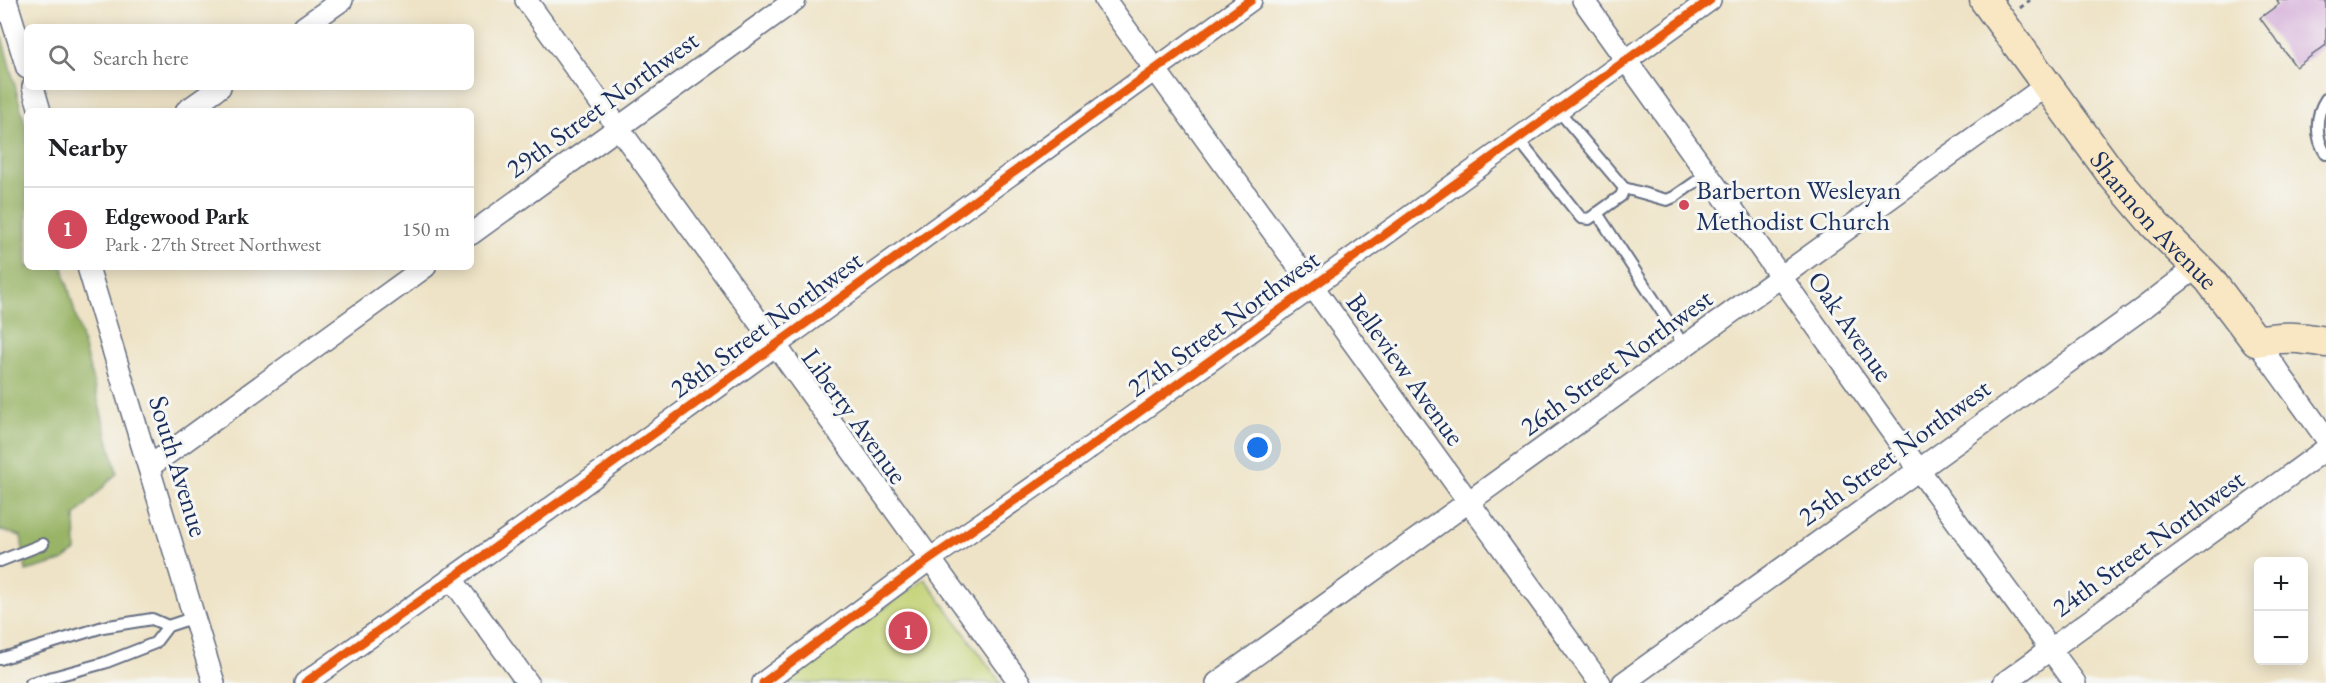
<!DOCTYPE html>
<html lang="en">
<head>
<meta charset="utf-8">
<style>
	body { margin:0; font-family:"EB Garamond",serif; background:#f2f2f2; color:#202124 }
	.controls { position:absolute; right:18px; bottom:18px; display:grid; overflow:hidden; border-radius:9px; box-shadow:0 3px 15px #0003 }
	.controls button { width:54px; height:54px; display:grid; place-items:center; padding:0; border:0; border-bottom:2px solid #e0e0e0; background:#fff; color:#202124; font:30px sans-serif }
	.you { position:absolute; left:1258px; top:448px; width:21px; height:21px; margin:-15px; border:4px solid #fff; border-radius:50%; background:#1a73e8; box-shadow:0 0 0 9px #1a73e833 }
	.badge { display:grid; place-items:center; width:39px; height:39px; border-radius:50%; background:#d1495b; color:#fff; font-size:20px; font-weight:700 }
	.pin { position:absolute; translate:-50% -50%; border:3px solid #fff; box-shadow:0 2px 6px #0006 }
	.list { margin:0; padding:0; list-style:none }
	h2 { display:flex; justify-content:space-between; align-items:center; height:78px; margin:0; padding:0 24px; font-size:26px }
	h2 small { font-size:20px; font-weight:400; color:#757577 }
	.list li { display:grid; grid-template-columns:39px 1fr auto; gap:18px; align-items:center; box-sizing:border-box; height:84px; padding:0 24px; border-top:2px solid #e0e0e0 }
	.list b { display:block; font-size:22px; white-space:nowrap }
	.list p { margin:0; font-size:20px; white-space:nowrap; color:#757577 }
	.list em { font-size:20px; font-style:normal; color:#757577 }
	.icon { flex:none; width:33px; height:33px; fill:none; stroke:currentColor; stroke-width:2; stroke-linecap:round; stroke-linejoin:round }
	.map { position:relative; flex:none; width:2326px; height:683px; overflow:hidden }
	.search { position:absolute; background:#fff; box-shadow:0 3px 15px #0003; left:24px; top:24px; width:450px; height:66px; display:flex; align-items:center; gap:15px; box-sizing:border-box; padding:0 21px; border-radius:9px; color:#757577; font-size:22px }
	.panel { position:absolute; background:#fff; box-shadow:0 3px 15px #0003; left:24px; top:108px; width:450px; height:162px; border-radius:9px }
	.map>svg:first-child { display:block }
	.green { fill:#c2d274; stroke:#6e8069; stroke-width:1.5 }
	.forest { fill:#99b466; stroke:#5a7262; stroke-width:1.5 }
	.building { fill:#ca96d2 }
	.lines { fill:none; stroke-linecap:round; stroke-linejoin:round }
	.lane-casing { stroke:#656e82; stroke-width:14 }
	.street-casing { stroke:#656e82; stroke-width:24 }
	.secondary-casing { stroke:#656e82; stroke-width:33 }
	.path { stroke:#656e82; stroke-width:3; stroke-dasharray:4.5 4.5; stroke-linecap:butt }
	.lane { stroke:#fff; stroke-width:10 }
	.street { stroke:#fff; stroke-width:21 }
	.secondary { stroke:#f9e7c3; stroke-width:30 }
	.cycleway-casing { stroke:#f6f6f2; stroke-width:13 }
	.cycleway { stroke:#e8590c; stroke-width:9 }
	.poi-dot { fill:#d1495b; stroke:#f6f6f2; stroke-width:2 }
	.labels { text-anchor:middle; dominant-baseline:central; stroke-width:6; stroke-linejoin:round; paint-order:stroke }
	.street-label { font-size:27px; fill:#1b2f5e; stroke:#f6f6f2 }
	.poi-label { font-size:27px; fill:#1b2f5e; stroke:#f6f6f2; text-anchor:start }
</style>
</head>
<body>
<div class="map">
<svg width="2326" height="683" viewBox="0 0 2326 683">
	<rect width="100%" height="100%" fill="#f6f6f2"/>
	<filter id="ink" filterUnits="userSpaceOnUse"><feTurbulence type="fractalNoise" baseFrequency=".0167" numOctaves="2"/><feDisplacementMap in="SourceGraphic" scale="12" xChannelSelector="R" yChannelSelector="G"/><feConvolveMatrix kernelMatrix="1 2 1 2 8 2 1 2 1" color-interpolation-filters="sRGB"/></filter>
	<filter id="wash" filterUnits="userSpaceOnUse"><feTurbulence type="fractalNoise" baseFrequency=".008" numOctaves="4" result="noise"/><feDisplacementMap in="SourceGraphic" scale="24" xChannelSelector="R" yChannelSelector="G"/><feGaussianBlur stdDeviation="1.35" result="paint"/><feColorMatrix in="noise" values="0 0 0 0 0 0 0 0 0 0 0 0 0 0 0 0 0 1.4 0 .05"/><feComposite in="paint" operator="in"/></filter>
	<g filter="url(#wash)">
		<rect width="100%" height="100%" fill="#eee3c6"/>
		<path class="green" d="M925,579L1001,683H780Z"/>
		<path class="forest" d="M0,29L27,131V267H63L117,473L75,516L76,551L62,561L26,571L21,536L0,530Z"/>
		<g id="blocks">
			<path class="building" d="M2277,0H2326V45L2296,67L2260,18L2279,4Z"/>
		</g>
	</g>
	<g filter="url(#ink)">
		<use href="#blocks" fill-opacity="0" stroke="#656e82" stroke-width="1.5"/>
		<g class="lines">
			<g class="lane-casing">
				<g id="lane">
					<path d="M2326,99C2315,115 2315,138 2326,154"/>
					<path d="M1518,139L1581,218L1589,219L1621,196L1624,188L1558,110"/>
					<path d="M1624,188L1667,200L1674,197L1707,174"/>
					<path d="M1597,213L1685,347"/>
					<path d="M0,561L43,544"/>
					<path d="M0,659L103,627L152,619L168,626"/>
					<path d="M31,683L104,663L155,643L168,626L195,617"/>
				</g>
			</g>
			<g class="street-casing">
				<g id="street">
					<path d="M6,0L27,68"/>
					<path d="M526,0L1020,683"/>
					<path d="M1105,0L1600,683"/>
					<path d="M1583,0L1919,470L2075,683"/>
					<path d="M304,27L342,0"/>
					<path d="M33,87L40,111"/>
					<path d="M186,111L220,87"/>
					<path d="M471,234L795,0"/>
					<path d="M88,267L214,683"/>
					<path d="M2256,341L2326,438"/>
					<path d="M149,467L425,267"/>
					<path d="M451,578L528,683"/>
					<path d="M305,683L562,500L1251,0"/>
					<path d="M763,683L930,559L1064,466L1710,0"/>
					<path d="M1217,683L2047,85"/>
					<path d="M1623,683L2142,309L2197,267"/>
					<path d="M2004,683L2326,449"/>
				</g>
			</g>
			<g class="secondary-casing">
				<g id="secondary">
					<path id="s1" d="M1985,0L2111,173L2155,225L2209,279L2256,341C2283,336 2299,337 2326,342"/>
				</g>
			</g>
			<path class="path" d="M2020,8L2030,0"/>
			<use href="#lane" class="lane"/>
			<use href="#street" class="street"/>
			<use href="#secondary" class="secondary"/>
			<g class="cycleway-casing">
				<g id="cycleway">
					<path d="M305,683L562,500L1251,0"/>
					<path d="M763,683L930,559L1064,466L1710,0"/>
				</g>
			</g>
			<use href="#cycleway" class="cycleway"/>
		</g>
	</g>
	<circle class="poi-dot" cx="1684" cy="205" r="6"/>
	<g class="labels">
		<g class="street-label">
			<text transform="translate(602 104) rotate(-36)">29th Street Northwest</text>
			<text stroke="none"><textPath href="#s1" startOffset="278">Shannon Avenue</textPath></text>
			<text transform="translate(1223 323) rotate(-36)">27th Street Northwest</text>
			<text transform="translate(766 324) rotate(-36)">28th Street Northwest</text>
			<text transform="translate(1851 326) rotate(55)">Oak Avenue</text>
			<text transform="translate(1616 362) rotate(-36)">26th Street Northwest</text>
			<text transform="translate(1406 369) rotate(54)">Belleview Avenue</text>
			<text transform="translate(855 416) rotate(54)">Liberty Avenue</text>
			<text transform="translate(1894 452) rotate(-36)">25th Street Northwest</text>
			<text transform="translate(179 466) rotate(73)">South Avenue</text>
			<text transform="translate(2148 543) rotate(-36)">24th Street Northwest</text>
		</g>
		<g class="poi-label">
			<text x="1696" y="189">Barberton Wesleyan<tspan x="1696" dy="31">Methodist Church</tspan></text>
		</g>
	</g>
</svg>
<div class="controls">
<button>+</button>
<button>−</button>
</div>
<div class="you"></div>
<div class="pin badge" style="left:908px;top:631px">1</div>
<div class="search"><svg class="icon" aria-label="search" viewBox="0 0 24 24"><circle cx="10" cy="10" r="6"/><path d="M15 15l6 6"/></svg>Search here</div>
<section class="panel">
<h2>Nearby<small></small></h2>
<ul class="list">
<li><span class="badge">1</span><div><b>Edgewood Park</b><p>Park · 27th Street Northwest</p></div><em>150 m</em></li>
</ul>
</section>
</div>
</body>
</html>
